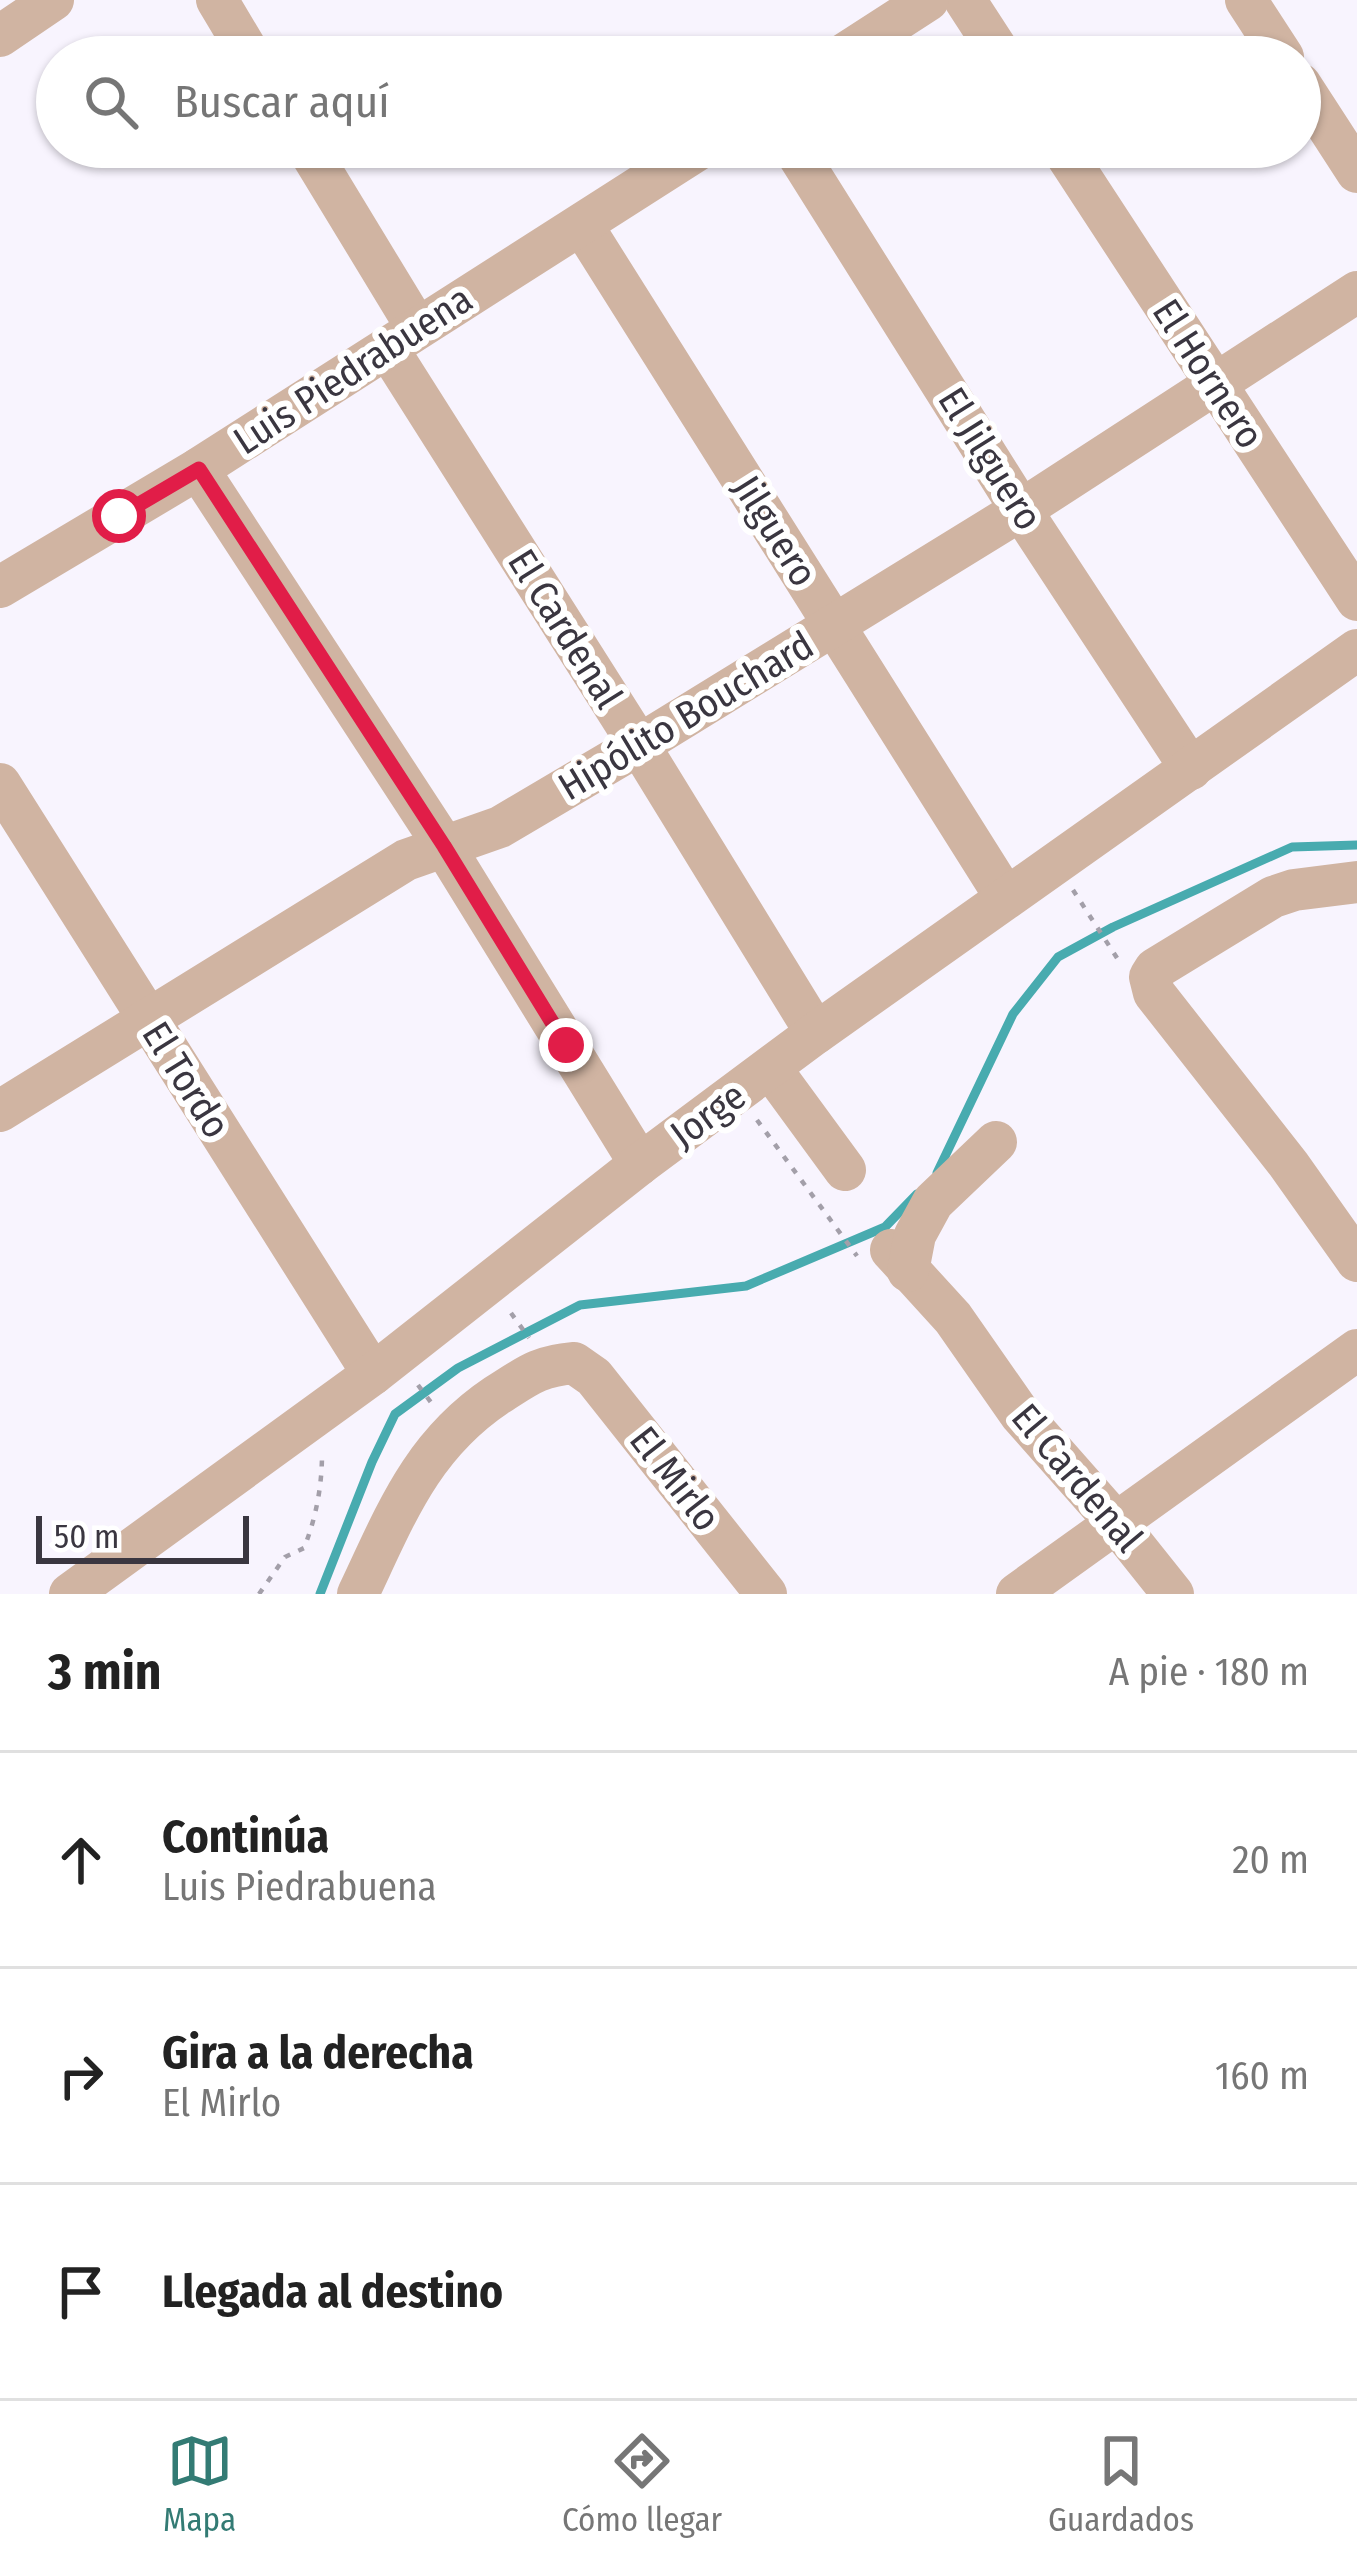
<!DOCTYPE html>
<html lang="es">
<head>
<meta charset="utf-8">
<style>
	body { margin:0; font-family:"Fira Sans Condensed",sans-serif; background:#f6f6f6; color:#222 }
	.scale { position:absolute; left:36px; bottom:30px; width:213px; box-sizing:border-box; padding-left:12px; border:6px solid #3a3640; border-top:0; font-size:33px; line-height:42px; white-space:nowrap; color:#3a3640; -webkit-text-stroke:9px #fff; paint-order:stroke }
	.stop { position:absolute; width:36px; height:36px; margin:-27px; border:9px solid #e11d48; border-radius:50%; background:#fff }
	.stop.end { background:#e11d48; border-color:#fff; box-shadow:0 3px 12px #0008 }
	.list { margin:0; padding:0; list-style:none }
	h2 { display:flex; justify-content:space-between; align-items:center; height:156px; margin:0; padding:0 48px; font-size:51px }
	h2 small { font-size:39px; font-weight:400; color:#767676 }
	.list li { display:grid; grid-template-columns:78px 1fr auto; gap:36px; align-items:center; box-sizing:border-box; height:216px; padding:0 48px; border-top:3px solid #e0e0e0 }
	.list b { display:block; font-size:45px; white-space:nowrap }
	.list p { margin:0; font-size:39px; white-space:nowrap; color:#767676 }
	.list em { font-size:39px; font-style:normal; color:#767676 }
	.icon { flex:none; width:66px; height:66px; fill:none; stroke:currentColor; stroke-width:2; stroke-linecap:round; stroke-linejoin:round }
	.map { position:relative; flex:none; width:1357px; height:1594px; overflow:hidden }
	.search { position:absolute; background:#fff; box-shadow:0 3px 9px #0004; left:36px; right:36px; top:36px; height:132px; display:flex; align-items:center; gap:30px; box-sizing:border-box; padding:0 42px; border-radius:66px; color:#767676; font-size:45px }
	.sheet { height:804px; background:#fff }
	nav { display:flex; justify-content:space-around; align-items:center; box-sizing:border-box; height:168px; border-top:3px solid #e0e0e0; background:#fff; font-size:33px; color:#767676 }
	nav a { display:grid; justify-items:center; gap:6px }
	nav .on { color:#337b74 }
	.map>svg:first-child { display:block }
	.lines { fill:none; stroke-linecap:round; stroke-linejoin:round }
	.stream { stroke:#48abaf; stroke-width:9 }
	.path { stroke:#a39fa9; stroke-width:4.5; stroke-dasharray:6 9; stroke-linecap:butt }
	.minor { stroke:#d0b4a2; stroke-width:42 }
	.route { stroke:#e11d48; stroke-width:15 }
	.labels { text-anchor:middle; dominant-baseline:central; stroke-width:12; stroke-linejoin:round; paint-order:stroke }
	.street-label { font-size:39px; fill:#3a3640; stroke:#fff }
</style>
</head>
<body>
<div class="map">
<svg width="1357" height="1594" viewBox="0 0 1357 1594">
	<rect width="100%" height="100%" fill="#f8f4fe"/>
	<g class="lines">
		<g class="stream">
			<path d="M937,1173L1013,1014L1058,957L1113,927L1292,847L1357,845"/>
			<path d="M320,1594L372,1462L395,1414L458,1368L580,1305L746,1286L885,1227L917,1194"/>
		</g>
		<g class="path">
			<path d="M1073,890L1119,961"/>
			<path d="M757,1120L857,1256"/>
			<path d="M511,1313L529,1338"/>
			<path d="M418,1385L433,1405"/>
			<path d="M259,1594L285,1557L304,1548C316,1518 322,1486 322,1454"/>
		</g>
		<g class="minor">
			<path d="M217,0L251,57"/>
			<path d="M965,0L1002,57"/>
			<path d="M1246,0L1283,57"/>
			<path d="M0,36L53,0"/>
			<path d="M840,57L928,0"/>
			<path d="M1300,84L1357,172"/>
			<path d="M307,147L417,328"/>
			<path d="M793,147L1021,510L1191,769"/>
			<path d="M1061,147L1357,600"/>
			<path d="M582,225L1006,898"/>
			<path d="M388,349L639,745L816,1033"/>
			<path d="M198,469L444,846L640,1164"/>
			<path d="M0,587L198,469L702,147"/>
			<path d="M0,784L373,1374"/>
			<path d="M1357,882L1294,890L1273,897L1155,969L1150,977L1154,993L1289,1165L1357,1261"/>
			<path d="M771,1069L845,1170"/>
			<path d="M0,1111L406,860L500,827L639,745L1021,510L1357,292"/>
			<path d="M891,1250L953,1318L1020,1414L1117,1524L1173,1594"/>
			<path d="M908,1271L915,1235L933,1202L996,1142"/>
			<path d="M70,1594L373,1374L640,1164L816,1033L1357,650"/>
			<path d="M358,1594C396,1514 421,1446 497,1395C527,1376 538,1366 574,1363L594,1377L766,1594"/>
			<path d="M1017,1594L1357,1350"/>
		</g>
	</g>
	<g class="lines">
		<path class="route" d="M119,516L199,469L444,846L566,1045"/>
	</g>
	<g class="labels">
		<g class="street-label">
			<text transform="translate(353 370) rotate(-33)">Luis Piedrabuena</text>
			<text transform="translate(1208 374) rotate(57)">El Hornero</text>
			<text transform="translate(990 459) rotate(58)">El Jilguero</text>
			<text transform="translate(775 531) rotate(58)">Jilguero</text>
			<text transform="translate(565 629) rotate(58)">El Cardenal</text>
			<text transform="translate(686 716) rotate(-31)">Hipólito Bouchard</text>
			<text transform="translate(186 1080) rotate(58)">El Tordo</text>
			<text transform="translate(708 1115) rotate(-36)">Jorge</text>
			<text transform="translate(1077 1478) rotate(50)">El Cardenal</text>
			<text transform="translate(675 1479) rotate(52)">El Mirlo</text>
		</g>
	</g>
</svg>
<div class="scale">50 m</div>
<div class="stop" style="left:119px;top:516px"></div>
<div class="stop end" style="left:566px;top:1045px"></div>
<div class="search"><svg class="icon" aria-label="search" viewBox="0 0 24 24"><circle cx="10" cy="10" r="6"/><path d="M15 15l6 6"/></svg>Buscar aquí</div>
</div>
<section class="sheet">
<h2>3 min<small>A pie · 180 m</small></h2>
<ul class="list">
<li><svg class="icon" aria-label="ahead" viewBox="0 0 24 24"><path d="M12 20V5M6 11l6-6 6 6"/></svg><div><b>Continúa</b><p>Luis Piedrabuena</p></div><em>20 m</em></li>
<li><svg class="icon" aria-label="right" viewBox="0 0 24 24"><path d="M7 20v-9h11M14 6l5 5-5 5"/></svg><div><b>Gira a la derecha</b><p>El Mirlo</p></div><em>160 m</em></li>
<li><svg class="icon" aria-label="arrive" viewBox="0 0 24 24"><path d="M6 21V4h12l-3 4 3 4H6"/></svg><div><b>Llegada al destino</b></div></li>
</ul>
</section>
<nav>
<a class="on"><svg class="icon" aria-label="map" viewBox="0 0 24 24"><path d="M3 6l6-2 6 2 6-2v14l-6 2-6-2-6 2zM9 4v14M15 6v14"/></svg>Mapa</a>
<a><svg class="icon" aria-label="directions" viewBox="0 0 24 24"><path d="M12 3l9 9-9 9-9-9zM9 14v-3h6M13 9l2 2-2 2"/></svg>Cómo llegar</a>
<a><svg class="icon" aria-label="saved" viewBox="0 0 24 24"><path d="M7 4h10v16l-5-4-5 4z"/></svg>Guardados</a>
</nav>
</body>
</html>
